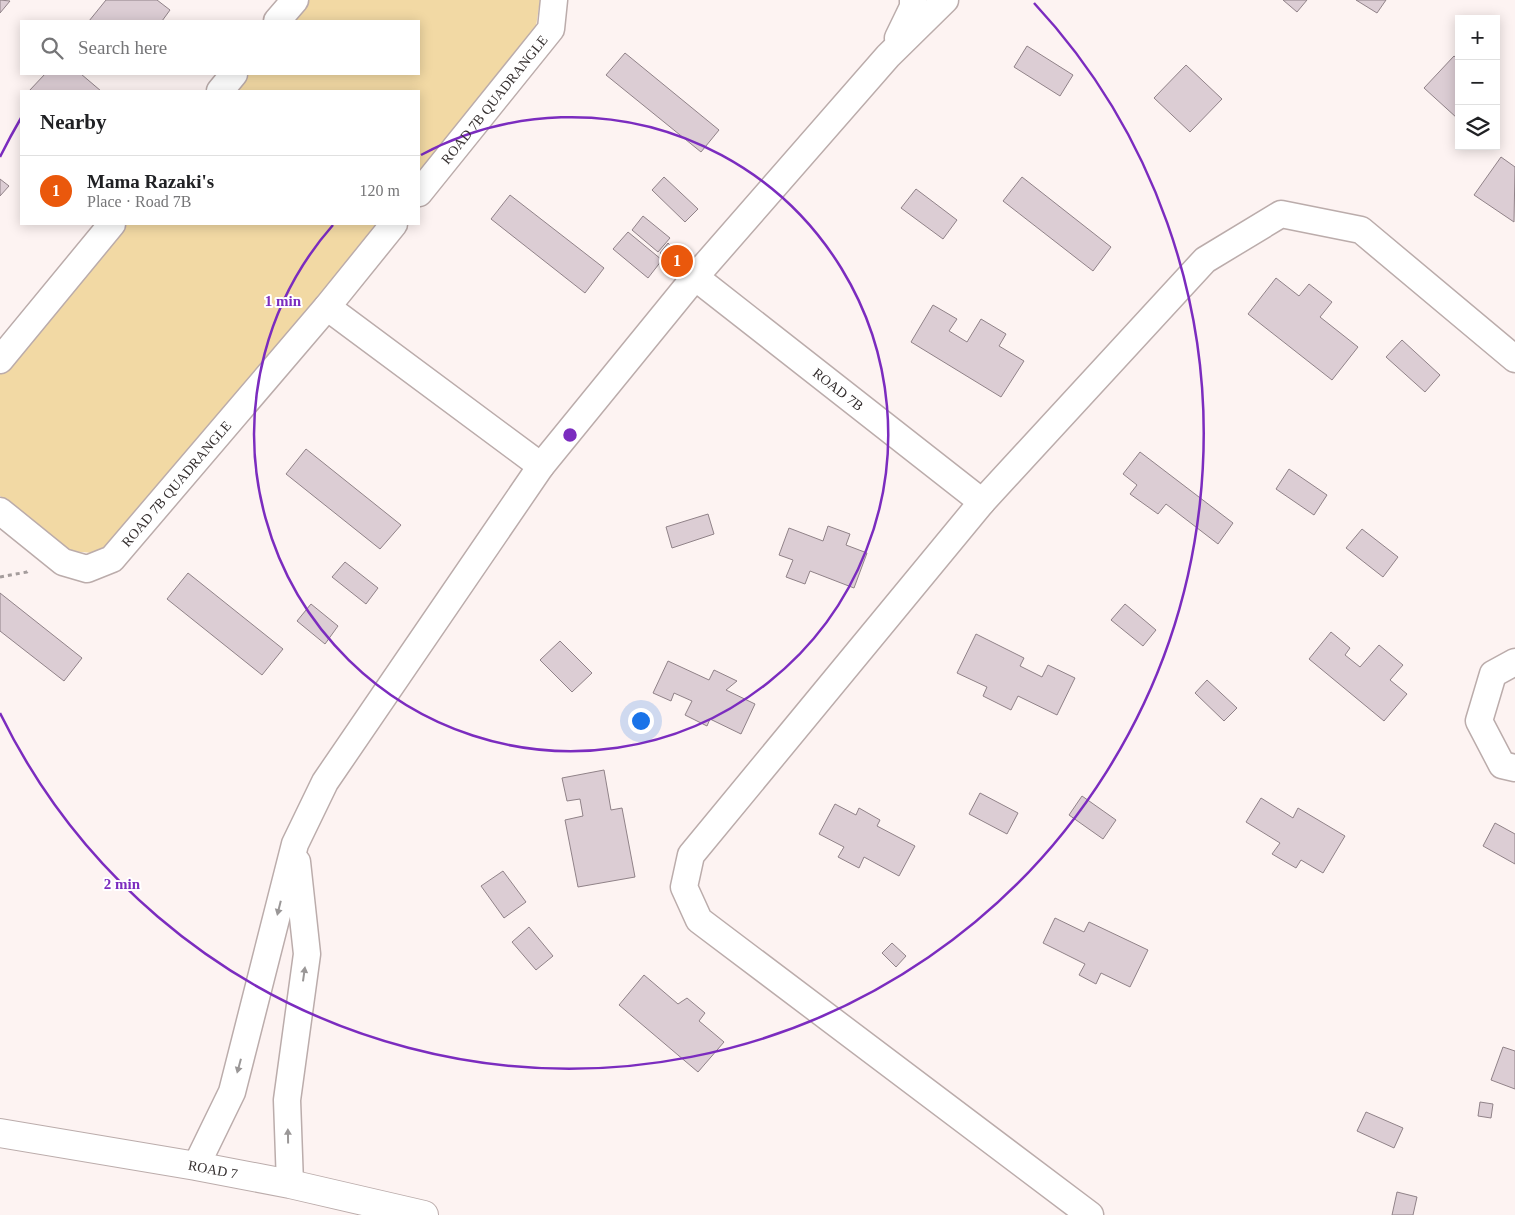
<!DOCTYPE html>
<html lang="en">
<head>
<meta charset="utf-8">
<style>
	body { margin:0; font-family:"Times New Roman",serif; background:#f6f6f6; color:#202124 }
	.controls { position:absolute; right:15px; top:15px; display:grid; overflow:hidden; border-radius:0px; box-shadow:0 2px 12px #0003 }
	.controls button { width:45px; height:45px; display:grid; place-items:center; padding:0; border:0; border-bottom:1px solid #e0e0e0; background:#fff; color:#202124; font:25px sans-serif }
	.you { position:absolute; left:640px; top:720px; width:18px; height:18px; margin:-12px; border:4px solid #fff; border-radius:50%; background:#1a73e8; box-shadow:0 0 0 8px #1a73e833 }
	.badge { display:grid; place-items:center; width:32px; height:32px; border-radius:50%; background:#ea580c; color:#fff; font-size:16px; font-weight:700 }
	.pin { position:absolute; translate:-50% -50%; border:2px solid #fff; box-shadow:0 1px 5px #0006 }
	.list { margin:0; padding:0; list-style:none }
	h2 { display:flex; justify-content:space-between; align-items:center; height:65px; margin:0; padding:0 20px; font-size:21px }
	h2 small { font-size:16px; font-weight:400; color:#757577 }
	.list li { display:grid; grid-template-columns:32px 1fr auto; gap:15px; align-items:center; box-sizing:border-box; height:70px; padding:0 20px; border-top:1px solid #e0e0e0 }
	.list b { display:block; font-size:19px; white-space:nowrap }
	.list p { margin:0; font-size:16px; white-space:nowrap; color:#757577 }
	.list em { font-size:16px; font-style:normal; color:#757577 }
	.icon { flex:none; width:28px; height:28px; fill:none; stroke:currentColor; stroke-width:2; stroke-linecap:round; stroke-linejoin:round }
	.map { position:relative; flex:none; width:1515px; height:1215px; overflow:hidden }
	.search { position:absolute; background:#fff; box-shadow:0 2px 12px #0003; left:20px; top:20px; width:400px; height:55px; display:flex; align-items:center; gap:12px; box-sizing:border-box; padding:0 18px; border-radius:0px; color:#757577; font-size:19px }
	.panel { position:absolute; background:#fff; box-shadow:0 2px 12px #0003; left:20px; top:90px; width:400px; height:135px; border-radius:0px }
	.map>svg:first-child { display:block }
	.green { fill:#f2d9a4 }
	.building { fill:#dccdd4; stroke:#908288 }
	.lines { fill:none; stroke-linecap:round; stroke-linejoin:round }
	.minor-casing { stroke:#bbacab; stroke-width:29 }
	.tertiary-casing { stroke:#bbacab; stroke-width:30 }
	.path { stroke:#a49c9c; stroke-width:3; stroke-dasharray:4 4; stroke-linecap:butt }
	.minor { stroke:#fff; stroke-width:26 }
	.tertiary { stroke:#fff; stroke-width:28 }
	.oneway { fill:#9a9797 }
	.ring { fill:none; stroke:#7b2cbf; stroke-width:2.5 }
	.labels { text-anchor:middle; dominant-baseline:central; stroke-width:4; stroke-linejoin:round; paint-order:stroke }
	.street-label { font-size:14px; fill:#352f2f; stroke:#fff }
	.centre { fill:#7b2cbf; stroke:#fff; stroke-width:2.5 }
	.ring-label { font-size:15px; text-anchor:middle; font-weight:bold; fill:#7b2cbf; stroke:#fff; stroke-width:4; stroke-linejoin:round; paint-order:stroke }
</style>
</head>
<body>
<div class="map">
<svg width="1515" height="1215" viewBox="0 0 1515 1215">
	<rect width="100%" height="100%" fill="#fdf3f2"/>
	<g class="green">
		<path d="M305,0H540L535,33L419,174V91H229L244,74H419V21H287Z"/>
		<path d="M120,224H378L118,539L93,553L69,551L0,496V371Z"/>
	</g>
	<g class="building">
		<path d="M0,0L10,1L0,13Z"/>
		<path d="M106,0H157L170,10L162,21H89Z"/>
		<path d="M1283,0H1307L1297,12Z"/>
		<path d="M1356,0H1386L1377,13Z"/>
		<path d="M1027,46L1073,75L1060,96L1014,67Z"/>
		<path d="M625,53L719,130L701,152L606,75Z"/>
		<path d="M1454,56L1459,60V117L1457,118L1424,88Z"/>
		<path d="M1186,65L1222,99L1190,132L1154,98Z"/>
		<path d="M45,74H81L101,91H29Z"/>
		<path d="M1501,157L1515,167L1514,222L1474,195Z"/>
		<path d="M664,177L698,209L685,222L652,190Z"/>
		<path d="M1022,177L1111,247L1093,271L1003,201Z"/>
		<path d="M0,179L9,186L0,196Z"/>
		<path d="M916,189L957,220L943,239L901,208Z"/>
		<path d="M510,195L604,268L585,293L491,219Z"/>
		<path d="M643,216L670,238L658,252L632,230Z"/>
		<path d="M628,232L662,260L648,278L613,249Z"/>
		<path d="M668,243L678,253L683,248L690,254L678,268L660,253Z"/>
		<path d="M1276,278L1299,296L1309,284L1332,302L1320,317L1358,347L1332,380L1248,314Z"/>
		<path d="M933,305L957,319L949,331L967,342L981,319L1006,334L999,346L1024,361L1001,397L911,342Z"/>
		<path d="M1402,340L1440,375L1425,392L1386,357Z"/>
		<path d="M306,449L401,525L380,549L286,474Z"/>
		<path d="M1140,452L1233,523L1218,544L1166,504L1158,514L1130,494L1137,485L1123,474Z"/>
		<path d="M1289,469L1327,495L1314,515L1276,489Z"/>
		<path d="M708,514L714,534L672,548L666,527Z"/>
		<path d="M828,526L850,534L846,545L867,553L854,588L810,571L805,584L786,577L793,560L779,555L789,528L823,541Z"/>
		<path d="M1362,529L1398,557L1383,577L1346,548Z"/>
		<path d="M345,562L378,588L366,604L332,577Z"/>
		<path d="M188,573L283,649L262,675L167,599Z"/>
		<path d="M0,593L82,658L64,681L0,631Z"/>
		<path d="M311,604L338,626L325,644L297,621Z"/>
		<path d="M1125,604L1156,630L1143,646L1111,620Z"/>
		<path d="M1331,632L1350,648L1345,655L1360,667L1379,645L1403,665L1390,680L1407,694L1384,721L1309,659Z"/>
		<path d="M976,634L1024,658L1020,666L1042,677L1048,665L1075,678L1057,715L1018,696L1011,710L983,696L987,687L957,673Z"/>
		<path d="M560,641L592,673L572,692L540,660Z"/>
		<path d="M668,661L709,680L714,670L737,681L726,690L755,704L741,734L710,719L707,726L685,715L692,701L674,693L671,701L653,693Z"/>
		<path d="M1207,680L1237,708L1224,721L1195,693Z"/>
		<path d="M604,770L611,810L622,808L635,877L578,887L565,820L583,816L580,799L567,801L562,778Z"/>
		<path d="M980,793L1018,813L1007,834L969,814Z"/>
		<path d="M1082,796L1116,820L1103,839L1069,815Z"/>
		<path d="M1261,798L1293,818L1298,808L1345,836L1323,873L1301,860L1296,868L1272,854L1280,843L1246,822Z"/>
		<path d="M835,804L856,815L859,808L880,820L877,826L915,846L899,876L864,857L859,868L838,857L844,847L819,834Z"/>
		<path d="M1495,823L1515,834V864L1483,846Z"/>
		<path d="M503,871L526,902L504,918L481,886Z"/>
		<path d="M1055,918L1084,932L1089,922L1148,950L1130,987L1101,973L1096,984L1079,975L1085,964L1043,943Z"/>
		<path d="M529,927L553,956L536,970L512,942Z"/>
		<path d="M892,943L906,956L896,967L882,953Z"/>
		<path d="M644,975L678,1004L687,998L705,1013L699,1021L724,1042L698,1072L619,1005Z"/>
		<path d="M1503,1047L1515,1051V1089L1491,1080Z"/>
		<path d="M1480,1102L1493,1104L1491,1118L1478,1116Z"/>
		<path d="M1366,1112L1403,1128L1394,1148L1357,1131Z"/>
		<path d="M1397,1192L1417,1197L1413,1215H1392Z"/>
	</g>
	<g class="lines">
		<g class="minor-casing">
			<g id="minor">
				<path d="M277,21L295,0"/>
				<path d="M898,38L913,7V0"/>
				<path d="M220,91L234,74"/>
				<path id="s1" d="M419,193L551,29L554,0"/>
				<path id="s2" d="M695,277L982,502"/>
				<path d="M327,307L541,466"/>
				<path d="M0,360L112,224"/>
				<path id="s3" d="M0,511L63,562L87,569L112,559L327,307L394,224"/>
				<path d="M1515,662L1493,674L1479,721L1502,765L1515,768"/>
				<path d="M196,1166L232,1092L295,844L325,782L541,466L695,277L888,56L945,0"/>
				<path d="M290,1184L287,1100L307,954L297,862"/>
				<path d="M1090,1215L699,920L684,887L691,855L982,502L1205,260L1281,214L1361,230L1515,359"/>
			</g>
		</g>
		<g class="tertiary-casing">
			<g id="tertiary">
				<path id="s4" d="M0,1133L196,1166L290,1184L424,1215"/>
			</g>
		</g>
		<path class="path" d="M0,577L27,572L30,569"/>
		<use href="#minor" class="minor"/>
		<use href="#tertiary" class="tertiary"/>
	</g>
	<defs><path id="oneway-solid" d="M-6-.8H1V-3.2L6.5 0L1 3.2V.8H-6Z" transform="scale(1.25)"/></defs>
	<g class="oneway">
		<use href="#oneway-solid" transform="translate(279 908) rotate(104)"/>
		<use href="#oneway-solid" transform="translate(304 974) rotate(-82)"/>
		<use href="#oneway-solid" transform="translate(239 1066) rotate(105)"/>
		<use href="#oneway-solid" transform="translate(288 1136) rotate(-91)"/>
	</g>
	<g class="ring">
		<path d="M421 155A317 317 0 1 1 333 225"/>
		<path d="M0 157A634 634 0 0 1 21 118M1034 3A634 634 0 1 1 0 713"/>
	</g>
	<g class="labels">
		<g class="street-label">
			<text stroke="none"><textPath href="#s1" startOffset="120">ROAD 7B QUADRANGLE</textPath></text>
			<text stroke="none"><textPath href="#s2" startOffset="182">ROAD 7B</textPath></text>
			<text stroke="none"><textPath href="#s3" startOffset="232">ROAD 7B QUADRANGLE</textPath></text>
			<text stroke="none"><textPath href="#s4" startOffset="216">ROAD 7</textPath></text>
		</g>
	</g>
	<circle cx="570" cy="435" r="8" class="centre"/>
	<g class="ring-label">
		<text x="283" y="306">1 min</text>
		<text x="122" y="889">2 min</text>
	</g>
</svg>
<div class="controls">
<button>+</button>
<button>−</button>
<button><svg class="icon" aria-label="layers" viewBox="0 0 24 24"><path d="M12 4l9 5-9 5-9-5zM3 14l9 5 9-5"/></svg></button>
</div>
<div class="you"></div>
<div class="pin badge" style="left:677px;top:261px">1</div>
<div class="search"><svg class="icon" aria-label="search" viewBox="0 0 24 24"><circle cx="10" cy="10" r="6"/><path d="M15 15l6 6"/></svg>Search here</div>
<section class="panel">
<h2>Nearby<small></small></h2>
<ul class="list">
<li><span class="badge">1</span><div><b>Mama Razaki's</b><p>Place · Road 7B</p></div><em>120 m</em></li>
</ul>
</section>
</div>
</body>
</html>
